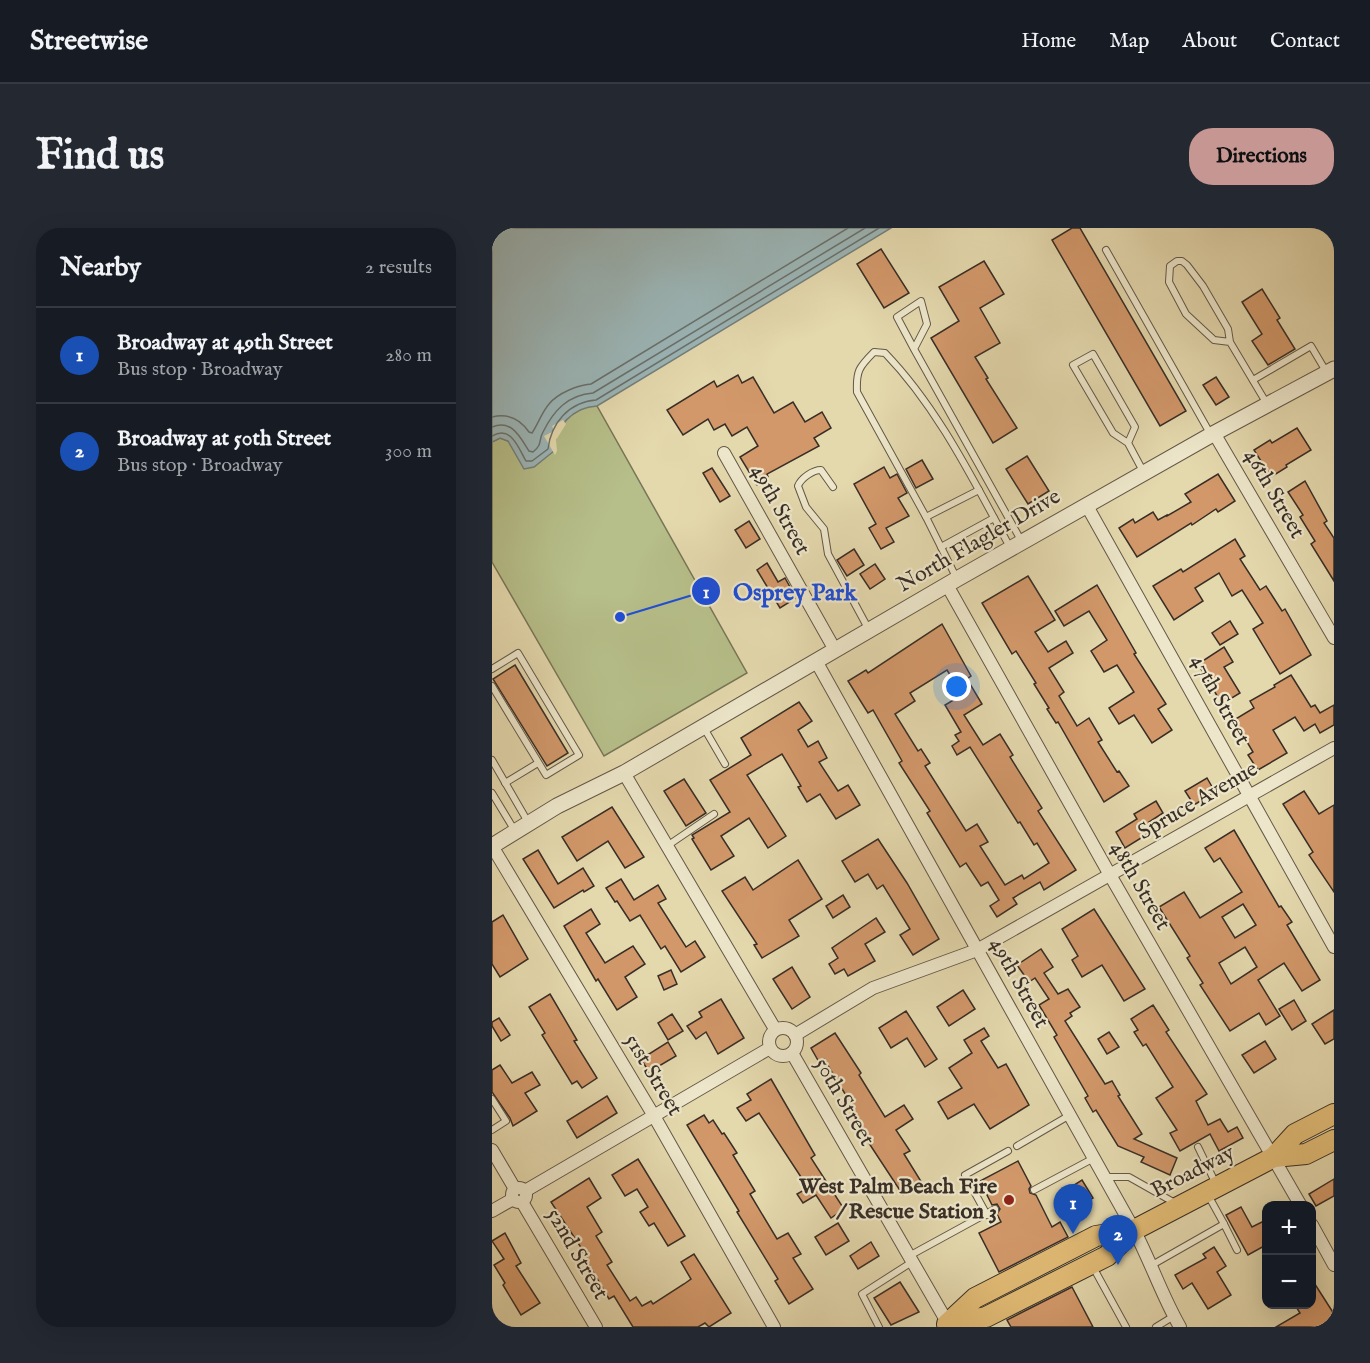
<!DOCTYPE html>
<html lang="en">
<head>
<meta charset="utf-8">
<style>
	body { margin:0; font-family:"IM FELL English",serif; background:#242831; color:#f1f3f6 }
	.controls { position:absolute; right:18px; bottom:18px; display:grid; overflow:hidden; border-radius:12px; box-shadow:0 6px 24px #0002 }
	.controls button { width:54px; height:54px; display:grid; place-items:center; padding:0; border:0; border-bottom:2px solid #363941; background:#171b24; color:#f1f3f6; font:30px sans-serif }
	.you { position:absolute; left:465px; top:459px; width:21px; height:21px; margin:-15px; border:4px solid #fff; border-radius:50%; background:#1a73e8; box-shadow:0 0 0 9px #1a73e833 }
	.badge { display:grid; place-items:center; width:39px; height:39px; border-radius:50%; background:#c59692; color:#fff; font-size:20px; font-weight:700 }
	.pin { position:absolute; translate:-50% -50px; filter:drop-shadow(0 2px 3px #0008) }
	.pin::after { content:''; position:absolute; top:32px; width:21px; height:18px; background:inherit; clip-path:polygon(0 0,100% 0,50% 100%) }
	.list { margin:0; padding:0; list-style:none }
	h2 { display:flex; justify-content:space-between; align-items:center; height:78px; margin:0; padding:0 24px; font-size:26px }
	h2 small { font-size:20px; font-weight:400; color:#9ea1a6 }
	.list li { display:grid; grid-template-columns:39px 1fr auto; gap:18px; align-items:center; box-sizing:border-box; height:96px; padding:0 24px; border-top:2px solid #363941 }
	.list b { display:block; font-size:22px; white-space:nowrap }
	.list p { margin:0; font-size:20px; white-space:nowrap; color:#9ea1a6 }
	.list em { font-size:20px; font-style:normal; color:#9ea1a6 }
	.map { position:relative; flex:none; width:842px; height:1099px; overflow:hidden; border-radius:24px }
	header { display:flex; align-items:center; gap:36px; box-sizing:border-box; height:84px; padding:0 30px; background:#171b24; border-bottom:2px solid #363941 }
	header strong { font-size:28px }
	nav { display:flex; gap:33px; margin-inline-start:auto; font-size:21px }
	.intro { display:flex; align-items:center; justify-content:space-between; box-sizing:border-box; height:144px; padding:0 36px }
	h1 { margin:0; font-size:42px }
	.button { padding:15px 27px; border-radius:24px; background:#c59692; color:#111; font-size:21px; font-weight:700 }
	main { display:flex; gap:36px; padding:0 36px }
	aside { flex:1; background:#171b24; border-radius:24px; box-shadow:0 6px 24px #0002 }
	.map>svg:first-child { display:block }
	.green { fill:#b6be89; stroke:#777658; stroke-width:1.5 }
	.water { fill:#9cb6b7; stroke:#74807d; stroke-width:1.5 }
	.pier { fill:#e4d8ad }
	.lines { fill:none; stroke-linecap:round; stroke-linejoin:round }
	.shore { stroke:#6a726e; stroke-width:1.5 }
	.building { fill:#d2986a; stroke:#382e26; stroke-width:1.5; fill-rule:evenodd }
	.service-casing { stroke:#635848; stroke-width:8 }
	.minor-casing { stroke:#635848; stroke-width:14 }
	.tertiary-casing { stroke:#635848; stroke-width:17 }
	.primary-casing { stroke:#382e26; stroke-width:22 }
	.service { stroke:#ede6ca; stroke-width:6 }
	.minor { stroke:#ede6ca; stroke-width:12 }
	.tertiary { stroke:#ede6ca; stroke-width:15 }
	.primary { stroke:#e2bc76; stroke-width:20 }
	.poi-dot { fill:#8f2418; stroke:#ede6ca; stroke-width:2 }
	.labels { text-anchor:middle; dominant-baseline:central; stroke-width:4.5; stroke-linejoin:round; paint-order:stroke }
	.street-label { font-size:22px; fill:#382e26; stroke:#ede6ca }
	.poi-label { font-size:22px; font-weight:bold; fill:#382e26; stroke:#ede6ca; text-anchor:end }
	.leader { fill:none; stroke:#1d4ed8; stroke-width:2 }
	.callout-dot { fill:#1d4ed8; stroke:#ede6ca; stroke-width:2 }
	.mark-label { font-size:18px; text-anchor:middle; font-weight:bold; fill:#fff }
	.callout-label { font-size:24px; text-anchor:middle; font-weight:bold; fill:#1d4ed8; stroke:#ede6ca; stroke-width:4.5; stroke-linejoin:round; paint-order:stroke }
</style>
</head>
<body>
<header>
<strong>Streetwise</strong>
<nav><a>Home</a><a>Map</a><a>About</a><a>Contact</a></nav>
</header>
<div class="intro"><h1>Find us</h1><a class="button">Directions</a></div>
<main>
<aside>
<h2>Nearby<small>2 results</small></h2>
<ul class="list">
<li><span class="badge" style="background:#1a4fb4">1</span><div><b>Broadway at 49th Street</b><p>Bus stop · Broadway</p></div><em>280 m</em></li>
<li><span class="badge" style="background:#1a4fb4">2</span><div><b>Broadway at 50th Street</b><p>Bus stop · Broadway</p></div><em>300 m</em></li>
</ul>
</aside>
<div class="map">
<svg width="842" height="1099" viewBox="0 0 842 1099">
	<rect width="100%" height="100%" fill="#e4d8ad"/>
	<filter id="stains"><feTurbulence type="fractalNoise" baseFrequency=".00333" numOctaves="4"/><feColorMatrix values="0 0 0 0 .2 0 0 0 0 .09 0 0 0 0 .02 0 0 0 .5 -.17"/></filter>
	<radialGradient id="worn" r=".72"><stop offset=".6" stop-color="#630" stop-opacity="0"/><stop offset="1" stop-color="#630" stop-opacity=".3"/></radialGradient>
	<path class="green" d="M95,178H105L255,445L112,528L0,334V214L8,210L16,213L52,208L74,190Z"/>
	<path class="water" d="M0,0H399L105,178C81,179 62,199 62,223L42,239L32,241L16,213L8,210L0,214Z"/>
	<path class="pier" d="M71,192L74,196L64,212L65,223L63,227L52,208L62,203L60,198Z"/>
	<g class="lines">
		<g class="shore">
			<path d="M0,189C16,185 28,191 37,204L40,205C46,196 50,184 57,176C66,165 86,157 99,156L356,0"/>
			<path d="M0,199C20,191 28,209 37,223L41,224C51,216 46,213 51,204C62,182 76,167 101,165L373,0"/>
			<path d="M0,208C19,197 26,219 34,233H40L56,221C59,195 77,174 104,172L387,0"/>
		</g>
	</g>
	<g class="building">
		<path d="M580,0H588L694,183L668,198L560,12Z"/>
		<path d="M389,21L417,65L392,80L365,36Z"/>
		<path d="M492,33L512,66L488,80L508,115L483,129L496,150L494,151L525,200L501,215L439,110L467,93L447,59Z"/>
		<path d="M770,61L788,90L785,92L803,121L776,137L760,113L770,106L750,74Z"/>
		<path d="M246,147L250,155L261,149L282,185L301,174L313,194L330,184L339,200L322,210L327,218L275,246L276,249L265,257L248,229L266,218L255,199L240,208L233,196L222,202L216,191L191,207L175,182L222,153L225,159Z"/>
		<path d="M724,149L737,169L724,177L711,157Z"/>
		<path d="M805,200L819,222L794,237L795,239L779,249L762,222L778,212L780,215Z"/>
		<path d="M535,228L557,263L536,276L514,241Z"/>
		<path d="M430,232L441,251L424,260L414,241Z"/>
		<path d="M392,239L398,250L405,246L415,265L406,270L417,288L394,300L402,314L389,321L377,300L384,296L362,256Z"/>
		<path d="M220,240L238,268L228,274L211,245Z"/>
		<path d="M726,246L743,273L726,284L724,281L700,297L699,295L645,329L627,300L641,291L643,295L661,284L666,292L675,287V288L699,274L693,266Z"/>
		<path d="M813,253L835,293L832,295L842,310V353L819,316L823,313L808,289L811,287L796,264Z"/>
		<path d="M257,293L268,311L254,320L243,302Z"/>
		<path d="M743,311L753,328L748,331L768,362L774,358L790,383L793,381L819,427L788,446L761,401L771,395L750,362L740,368L727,345L703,360L711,373L682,392L661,358L689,341L691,344Z"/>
		<path d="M362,321L372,337L355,348L345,332Z"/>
		<path d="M275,335L286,354L293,350L304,370L288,380L265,342Z"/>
		<path d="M383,336L393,351L378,361L368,346Z"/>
		<path d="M536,348L563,392L543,404L556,424L574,413L581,425L557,440L572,464L567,468L585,498L597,490L610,512L606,514L625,544L627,543L637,558L612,574L566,494L564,495L555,481L557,480L542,456L544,455L524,423L520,426L490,375Z"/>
		<path d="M605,357L644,425L642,426L674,476L666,481L680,502L660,515L642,487L627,496L617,480L642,464L625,437L612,444L599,423L615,412L597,383L572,398L563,383Z"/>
		<path d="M738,393L746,406L728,417L720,405Z"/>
		<path d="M450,396L479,448L475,451L490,476L472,487L491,517L508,506L521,527L518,529L550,580L546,583L584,642L552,662L548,654L521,670L525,676L505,689L498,678L507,672L496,654L489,658L474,635L468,639L435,585L438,583L407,535L410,533L381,482L376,485L356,453L374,442L376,445ZM455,442L470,467L453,477L469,504L463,507L467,513L460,518L465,527L478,519L526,595L528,594L542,617L545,615L557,635L532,651L530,647L513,657L488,618L496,614L485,596L474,603L433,538L438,535L429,521L426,523L403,486L423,473L418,465Z"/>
		<path d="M732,419L741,434L732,439L748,465L730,476L706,436Z"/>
		<path d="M23,437L76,525L55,538L1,451Z"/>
		<path d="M799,447L819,479L823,477L828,485L842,477V497L828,505L823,496L812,503L803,489L781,502L795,525L766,542L756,527L761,524L742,492L762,480L758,473L783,459L782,457Z"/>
		<path d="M307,474L320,493L306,502L316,519L326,513L335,530L327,534L346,563L356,557L368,577L344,591L328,566L315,574L306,559L309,558L290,526L255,547L294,608L276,620L257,590L229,608L242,628L219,642L200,611L202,610L200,607L238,584L218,552L259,527L249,510Z"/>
		<path d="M715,550L723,564L702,577L693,563Z"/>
		<path d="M192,551L214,585L194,598L172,563Z"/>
		<path d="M812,563L827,586L842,577V664L817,627L821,624L791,576Z"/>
		<path d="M664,573L671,585L657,594L662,602L633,620L624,604L645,591L642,586Z"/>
		<path d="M120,579L152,629L133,640L116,613L85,633L70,609Z"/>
		<path d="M742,602L787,679L789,678L800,694L795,697L828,752L810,763L792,735L766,752L788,788L774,797L767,785L738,803L708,757L711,755L695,730L698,728L667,679L692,664L708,690L750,664L728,630L722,634L713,620ZM751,676L764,697L743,710L730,689ZM753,719L765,739L739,756L727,735Z"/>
		<path d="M386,611L415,655L447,711L421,727L408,707L418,701L391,657L385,661L376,646L363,654L350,633Z"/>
		<path d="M46,622L66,656L91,640L102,658L92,664L91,662L62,680L31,631Z"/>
		<path d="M306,632L330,671L297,692L307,708L270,730L262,717L265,716L230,663L253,649L261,662Z"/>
		<path d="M129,651L142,672L166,657L174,671L166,675L194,719L203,713L213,729L189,744L173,718L169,721L148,687L138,693L125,673L123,674L114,660Z"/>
		<path d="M351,667L358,679L341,690L334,678Z"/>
		<path d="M99,681L108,696L94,705L113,735L141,718L153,736L133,749L145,769L125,782L106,751L104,753L72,698Z"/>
		<path d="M602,681L653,761L632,773L610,737L590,749L580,732L586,728L570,701Z"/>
		<path d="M11,687L36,731L8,749L0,736V694Z"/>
		<path d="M384,690L393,704L373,716L383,733L356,748L352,741L343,746L337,736L346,730L340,720Z"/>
		<path d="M549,721L561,739L552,745L566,766L576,761L588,779L578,785L580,788L573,793L613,856L620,853L628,867L626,868L650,906L642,911L685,930L678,947L649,934L652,929L626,918L604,882L601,884L593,870L596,868L562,809L565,807L547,777L557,771L543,750L537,754L525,737Z"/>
		<path d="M300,739L318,769L300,781L281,751Z"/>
		<path d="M179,742L185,756L172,762L166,748Z"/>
		<path d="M471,762L483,781L457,798L445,779Z"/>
		<path d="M58,766L85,812L82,813L105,850L90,860L85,853L80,856L50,807L53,805L37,779Z"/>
		<path d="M229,771L252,810L226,826L214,804L204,811L195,798L210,789L207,784Z"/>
		<path d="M802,772L814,793L800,802L787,781Z"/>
		<path d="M661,777L677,802L674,804L715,866L704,873L716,897L728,891L736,904L745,899L751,910L727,923L718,906L688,923L678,905L685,902L664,870L681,859L654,816L651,818L642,804L646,802L639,791Z"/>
		<path d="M842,782V811L833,816L820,796Z"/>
		<path d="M414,783L445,831L433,839L415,810L399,820L387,800Z"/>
		<path d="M180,786L191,803L176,812L166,795Z"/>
		<path d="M7,790L18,807L9,813L0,798V794Z"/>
		<path d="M492,800L497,808L489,813L506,840L514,836L537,877L498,901L482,876L456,891L446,874L470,860L457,840L480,825L472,812Z"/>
		<path d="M617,804L627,819L615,826L606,811Z"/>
		<path d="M343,805L369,845L367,847L393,889L412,877L421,891L404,902L418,923L412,926L430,955L411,967L365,897L367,896L351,871L355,869L332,831L327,834L319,820Z"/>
		<path d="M773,813L784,831L762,845L750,827Z"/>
		<path d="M176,814L184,828L157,844L149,831Z"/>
		<path d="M8,837L20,855L40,844L48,857L33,865L45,883L21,898L18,890L0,864V842Z"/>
		<path d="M279,851L323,927L319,930L352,981L339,990L324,967L311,975L305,966L314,961L307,950L309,949L267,885L254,893L245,880L259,872L255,866Z"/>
		<path d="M115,868L125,885L85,910L75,893Z"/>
		<path d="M212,887L217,895L221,892L230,906L232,905L245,925L241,927L263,963L258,966L285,1011L296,1005L309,1026L301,1030L321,1061L297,1076L283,1053L286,1051L245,984L247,983L195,897Z"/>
		<path d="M146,931L193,1008L176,1018L162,995L157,998L148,984L156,979L145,961L133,968L120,947Z"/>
		<path d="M526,933L539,958L537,961L538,965L544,967L560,999L568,994L576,1009L507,1044L487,1005L509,994L505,986L508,981L505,976L500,977L488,953Z"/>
		<path d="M97,950L109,970L95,979L110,1004L104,1008L120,1034L115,1037L138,1073L144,1069L150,1078L159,1073L161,1076L192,1056L199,1051L189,1034L202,1026L239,1085L217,1099L213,1095L206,1099H141L122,1068L117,1071L90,1025L92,1024L59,974Z"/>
		<path d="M842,951V968L824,978L817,966Z"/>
		<path d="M590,952L601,970L579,984L568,966Z"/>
		<path d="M749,979L760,999L774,992V1017L756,1027L734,987Z"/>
		<path d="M346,995L357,1013L334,1027L323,1009Z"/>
		<path d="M13,1005L29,1035L24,1038L48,1075L29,1087L11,1057L13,1055L2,1037L12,1031L0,1013Z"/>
		<path d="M379,1014L387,1028L366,1041L358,1028Z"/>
		<path d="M722,1019L734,1038L725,1044L739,1067L716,1081L700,1055L691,1061L683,1047L714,1030L711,1026Z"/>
		<path d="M819,1050L842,1086V1092L831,1099H784L808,1085L803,1077H819Z"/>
		<path d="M408,1054L427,1084L399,1097L382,1070Z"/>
		<path d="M580,1059L601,1099H519L515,1092Z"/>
	</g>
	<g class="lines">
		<g class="service-casing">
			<g id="service">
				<path d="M614,22L719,207"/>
				<path d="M738,114L722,112L694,86L677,54L678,38L685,33H690L695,37L711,58L736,101L738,114L775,176"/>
				<path d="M422,121L435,96L429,73L405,89L422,121L530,314"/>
				<path d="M761,152L819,118L835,145"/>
				<path d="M636,215L643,199L601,126L581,137L621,205L636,215L652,245"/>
				<path d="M341,259L329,242C321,242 309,250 306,258L314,279L332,301L336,326L377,402"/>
				<path d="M434,289L487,262"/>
				<path d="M449,319L502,290"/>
				<path d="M465,351L434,289L365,164C364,143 367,139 382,124L393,125C447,181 482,254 519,321"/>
				<path d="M0,441L26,425L87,527L54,547L0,458"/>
				<path d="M212,500L233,536"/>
				<path d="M0,532L36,594"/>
				<path d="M13,555L46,535"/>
				<path d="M0,565L23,603"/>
				<path d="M175,618L222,586"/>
				<path d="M0,871L14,893L0,902"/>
				<path d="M525,918L578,887"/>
				<path d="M706,919L724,956"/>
				<path d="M614,949H637L683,975"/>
				<path d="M542,962L602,930"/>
				<path d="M716,967L732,996"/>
				<path d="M495,987L473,947L516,923"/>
				<path d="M417,1028L503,981"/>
				<path d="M660,1037L732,996L745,1022"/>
				<path d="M601,1039L634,1099"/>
				<path d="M387,1099L370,1066L420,1034"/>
				<path d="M664,1099L682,1088"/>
			</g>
		</g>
		<g class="minor-casing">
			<g id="minor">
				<path d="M722,205L842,410"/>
				<path d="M232,225L343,422"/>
				<path d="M595,278L842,719"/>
				<path d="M455,357L618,647L809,978"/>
				<path d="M324,433L642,1002C659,1034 670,1068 688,1099"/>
				<path d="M132,545L283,801"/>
				<path d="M0,618L162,888L282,1099"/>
				<circle cx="291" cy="814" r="14"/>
				<path d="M303,807L381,760L485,722L842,520"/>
				<path d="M300,825L458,1099"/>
				<path d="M0,922L23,961"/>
				<circle cx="27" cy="967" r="7"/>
				<path d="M33,963L278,820"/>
				<path d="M30,974L104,1099"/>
				<path d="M0,983L21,971"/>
				<path d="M820,997L842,1037"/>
			</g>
		</g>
		<g class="tertiary-casing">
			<path id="tertiary" d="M0,618L65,578L132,545L465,351L719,207L842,141"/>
		</g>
		<g class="primary-casing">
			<g id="primary">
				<path d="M782,929L814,926L842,912"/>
				<path d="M455,1096L483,1070L604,1008L642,1002"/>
				<path d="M457,1096L494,1089L615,1028L642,1002L782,929L803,906L842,886"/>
			</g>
		</g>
		<use href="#service" class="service"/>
		<use href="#minor" class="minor"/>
		<use href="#tertiary" class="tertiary"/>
		<use href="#primary" class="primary"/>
	</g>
	<circle class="poi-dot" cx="517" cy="972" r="6"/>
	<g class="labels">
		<g class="street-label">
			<text transform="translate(782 266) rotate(60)">46th Street</text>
			<text transform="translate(288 282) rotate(61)">49th Street</text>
			<text transform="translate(487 313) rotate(-30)">North Flagler Drive</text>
			<text transform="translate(728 472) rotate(61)">47th Street</text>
			<text transform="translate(706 573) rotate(-30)">Spruce Avenue</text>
			<text transform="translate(648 658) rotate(60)">48th Street</text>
			<text transform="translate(527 755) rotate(61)">49th Street</text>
			<text transform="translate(161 847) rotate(59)">51st Street</text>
			<text transform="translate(352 874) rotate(60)">50th Street</text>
			<text transform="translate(701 944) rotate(-27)">Broadway</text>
			<text transform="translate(85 1026) rotate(60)">52nd Street</text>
		</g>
		<g class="poi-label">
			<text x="505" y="959">West Palm Beach Fire<tspan x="505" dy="25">/ Rescue Station 3</tspan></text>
		</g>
	</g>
	<path class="leader" d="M128 389L214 363"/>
	<g class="callout-dot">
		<circle cx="128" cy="389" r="6"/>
		<circle cx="214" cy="363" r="15"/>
	</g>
	<g class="mark-label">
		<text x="214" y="370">1</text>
	</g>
	<g class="callout-label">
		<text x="303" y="372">Osprey Park</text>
	</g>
	<rect width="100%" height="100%" filter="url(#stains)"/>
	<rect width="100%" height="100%" fill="url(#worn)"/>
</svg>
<div class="controls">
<button>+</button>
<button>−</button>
</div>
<div class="you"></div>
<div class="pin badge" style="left:581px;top:1006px;background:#1a4fb4">1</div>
<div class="pin badge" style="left:626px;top:1037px;background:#1a4fb4">2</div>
</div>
</main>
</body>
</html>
